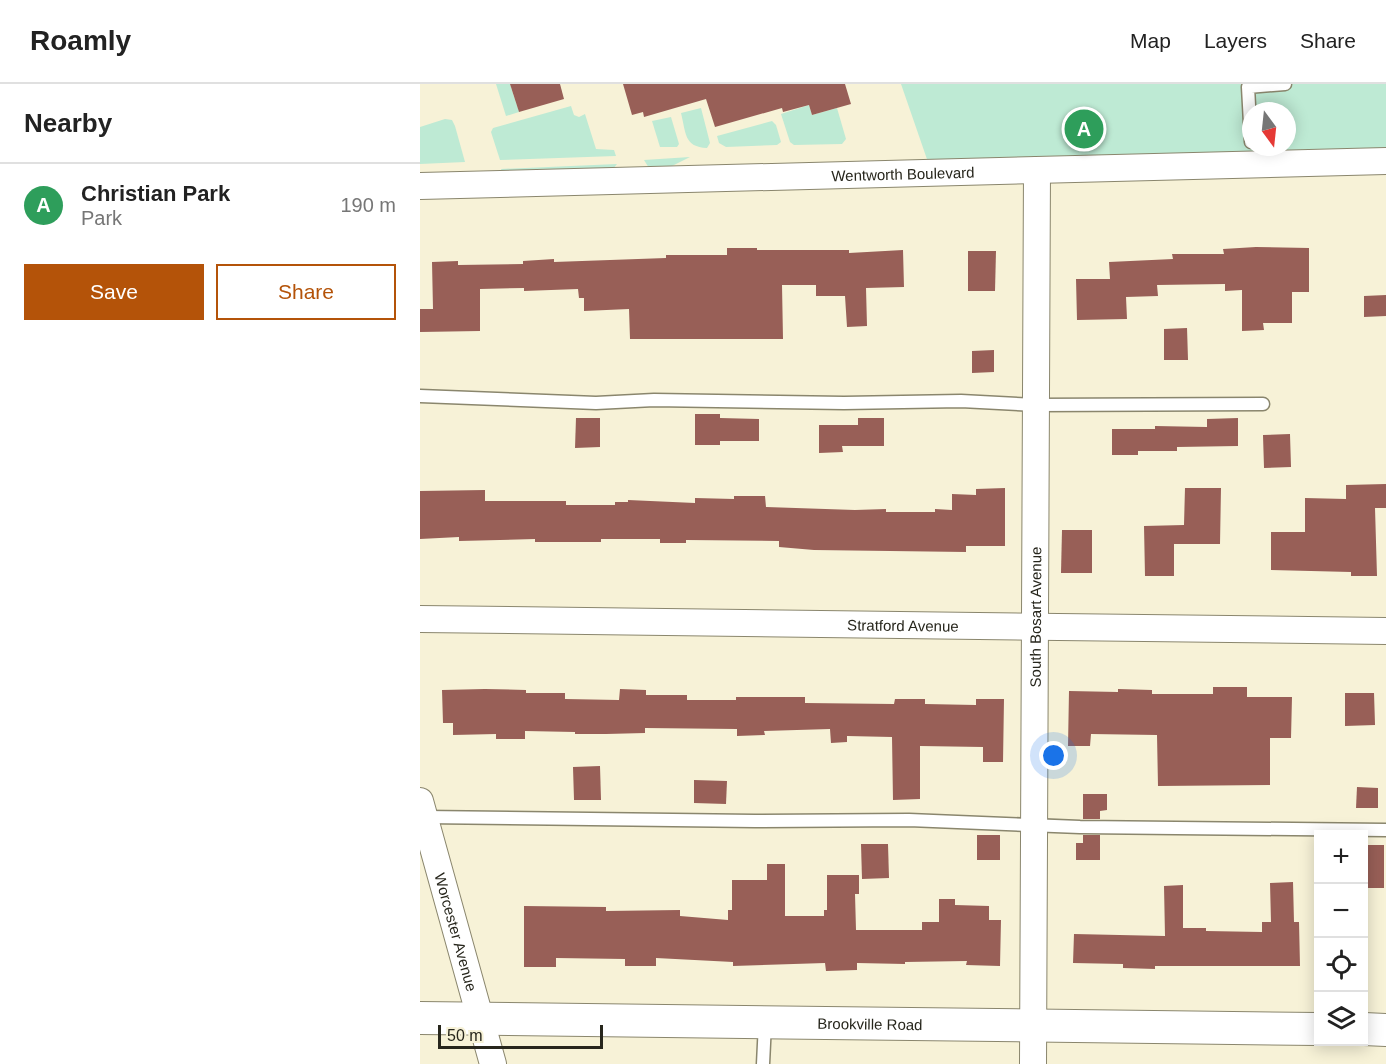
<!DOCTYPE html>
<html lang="en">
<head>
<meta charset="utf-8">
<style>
	body { margin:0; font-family:Arial,sans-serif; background:#f6f6f6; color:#222 }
	.controls { position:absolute; right:18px; bottom:18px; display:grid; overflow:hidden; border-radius:0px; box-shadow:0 3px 15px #0003 }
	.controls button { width:54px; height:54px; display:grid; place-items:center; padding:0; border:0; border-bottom:2px solid #e0e0e0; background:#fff; color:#222; font:30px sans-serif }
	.compass { position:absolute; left:822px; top:18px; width:54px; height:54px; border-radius:50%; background:#fff; box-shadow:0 3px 15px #0003; rotate:165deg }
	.scale { position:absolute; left:18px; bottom:15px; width:165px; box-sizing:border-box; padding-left:6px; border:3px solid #27261c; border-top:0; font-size:16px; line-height:21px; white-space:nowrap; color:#27261c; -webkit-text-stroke:4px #f7f2d7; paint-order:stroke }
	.you { position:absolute; left:634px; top:672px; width:21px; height:21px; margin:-15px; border:4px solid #fff; border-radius:50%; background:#1a73e8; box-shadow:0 0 0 9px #1a73e833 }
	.badge { display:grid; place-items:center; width:39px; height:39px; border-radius:50%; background:#b45309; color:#fff; font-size:20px; font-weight:700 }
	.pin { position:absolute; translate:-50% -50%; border:3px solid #fff; box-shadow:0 2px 6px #0006 }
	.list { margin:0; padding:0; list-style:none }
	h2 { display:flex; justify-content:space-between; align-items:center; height:78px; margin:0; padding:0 24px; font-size:26px }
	h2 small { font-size:20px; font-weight:400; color:#767676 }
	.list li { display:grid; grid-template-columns:39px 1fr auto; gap:18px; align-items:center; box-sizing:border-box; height:84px; padding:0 24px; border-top:2px solid #e0e0e0 }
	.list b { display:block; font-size:22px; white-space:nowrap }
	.list p { margin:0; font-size:20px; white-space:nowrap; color:#767676 }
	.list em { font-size:20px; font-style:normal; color:#767676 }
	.actions { display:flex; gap:12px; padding:18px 24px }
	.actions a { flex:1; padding:14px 0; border:2px solid #b45309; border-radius:0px; text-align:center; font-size:21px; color:#b45309 }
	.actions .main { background:#b45309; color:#fff }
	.icon { flex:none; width:33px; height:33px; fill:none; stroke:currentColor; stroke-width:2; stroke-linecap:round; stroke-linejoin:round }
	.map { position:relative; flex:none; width:966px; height:980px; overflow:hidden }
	header { display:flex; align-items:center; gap:36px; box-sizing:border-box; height:84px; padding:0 30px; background:#fff; border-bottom:2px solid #e0e0e0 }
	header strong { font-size:28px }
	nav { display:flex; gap:33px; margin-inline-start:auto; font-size:21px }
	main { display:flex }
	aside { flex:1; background:#fff }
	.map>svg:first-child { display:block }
	.green { fill:#beead4; fill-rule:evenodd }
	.building { fill:#985f57 }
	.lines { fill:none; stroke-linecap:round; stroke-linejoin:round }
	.service-casing { stroke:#8a866d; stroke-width:15 }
	.minor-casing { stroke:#8a866d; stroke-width:28 }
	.tertiary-casing { stroke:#8a866d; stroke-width:34 }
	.service { stroke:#fff; stroke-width:12 }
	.minor { stroke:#fff; stroke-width:26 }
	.tertiary { stroke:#fff; stroke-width:32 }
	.labels { text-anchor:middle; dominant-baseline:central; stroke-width:6; stroke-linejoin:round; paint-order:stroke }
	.street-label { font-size:15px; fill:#27261c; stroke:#f7f2d7 }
</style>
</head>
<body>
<header>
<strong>Roamly</strong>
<nav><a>Map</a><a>Layers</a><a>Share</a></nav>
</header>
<main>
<aside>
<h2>Nearby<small></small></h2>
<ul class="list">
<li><span class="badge" style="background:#2e9e5b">A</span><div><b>Christian Park</b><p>Park</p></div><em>190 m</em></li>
</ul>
<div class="actions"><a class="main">Save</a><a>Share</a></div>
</aside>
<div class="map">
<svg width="966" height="980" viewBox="0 0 966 980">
	<rect width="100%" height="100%" fill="#f7f2d7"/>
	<g class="green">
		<path d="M76,0H90L99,28L86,32Z"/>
		<path d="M481,0H966V67L509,81ZM831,27H867V63H831Z"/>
		<path d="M389,21L392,31L417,24L426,55L422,60L374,61L370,58L361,30Z"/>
		<path d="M151,22L154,31L159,33L165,30L176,65L194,66L196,72L80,76L71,48L73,44Z"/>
		<path d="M281,24L290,59L287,64C264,63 266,49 261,29Z"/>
		<path d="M251,33L259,60L257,63H240L232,37Z"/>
		<path d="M25,35L32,36L35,42L45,78L0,80V43Z"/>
		<path d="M352,37L356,41L361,58L357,61L306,63L299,59L297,52Z"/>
		<path d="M270,73L250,83L229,84L224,76Z"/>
		<path d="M197,80L193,85L83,90L81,85Z"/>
	</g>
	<g class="building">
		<path d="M90,0H140L144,15L99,28Z"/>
		<path d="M203,0H425L431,20L392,31L389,21L363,28L362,24L295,43L286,15L224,33L223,28L212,31Z"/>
		<path d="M836,163L889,164V208H872V239H843L844,246L822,247V206L805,207V200L737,201L738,212L706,213L707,235L657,236L656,195H690L689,178L753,175L752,170H804L803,165Z"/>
		<path d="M307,164H337V166H429V169L483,166L484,203L446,204L447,242L427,243L425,212H396V201H362L363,255H210L209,225L164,227V214H159L158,205L104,207V204L60,205V247L0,248V225H13L12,178L38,177V181L103,180V177L134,175V178L246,174V171H307Z"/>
		<path d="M548,167H576L575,207H548Z"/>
		<path d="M966,211V232L944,233V212Z"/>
		<path d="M767,244L768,276H744V245Z"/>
		<path d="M574,266V288L552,289V267Z"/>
		<path d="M275,330H300V334L339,335V357H300V361H275Z"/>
		<path d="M156,334H180V363L155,364Z"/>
		<path d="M438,334H464V362H422L423,368L399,369V341H438Z"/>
		<path d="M818,334V362L757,363V367H718V371H692V345H735V342L787,343V335Z"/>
		<path d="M870,350L871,383L844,384L843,351Z"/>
		<path d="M966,400V424H955L957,492H931V488L851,486V448H885V414L926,415V401Z"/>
		<path d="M585,404V462H546V468L394,466L359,463V457L266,456V459H240V455H181V458H115V455L39,457V453L0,455V407L65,406V417H146V421H195V418H208V416L275,419V414L314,415V412H345L346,423L435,426L466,425V428H515V425L532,426V410L556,411V405Z"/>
		<path d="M765,404H801L800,460H754V492H725L724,442L764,441Z"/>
		<path d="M642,446H672V489H641Z"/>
		<path d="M793,603H827V613H872L871,654H850V701L738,702L737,651L671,650L670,662H648L649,607L698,608V605L732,606V610H793Z"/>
		<path d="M65,605L106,606V609H145V615L199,616L200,605L226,606V611H267V616H316V613H385V619L474,620L475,615H505V620L556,621V615H584L583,678H563V663L500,662V715L473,716L472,653L427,652V658L411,659L410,645L344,647L345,651L317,652V645L225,644V649L186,650H155V648L105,647V655H76V650L33,651V639H23L22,606Z"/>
		<path d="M925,609H954L955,641L925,642Z"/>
		<path d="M180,682L181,716H154L153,683Z"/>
		<path d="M274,696L307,697L306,720L274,719Z"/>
		<path d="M937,703L958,704V724H936Z"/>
		<path d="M663,710H687V726L680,727V735H663Z"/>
		<rect x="557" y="751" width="23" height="25"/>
		<path d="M663,751H680V776H656V759H663Z"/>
		<path d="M441,760H468L469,794L442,795Z"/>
		<rect x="944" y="761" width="20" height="43"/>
		<path d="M347,780H365V832H404V826H407V791H439V810H435L436,846H502V838H519V815H535V821L569,822V836H581L580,882L546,881L547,877L485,878V880L437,879V886L406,887L405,879L313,882V878L236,874V882H205V875L136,874V883H104V822L186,823V827L260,826V832L308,836V826H312V796H347Z"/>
		<path d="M873,798L874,838H879L880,882H735V885L703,884V880L653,879L654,850L745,852L744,802L763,801V844H786V847L842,848V838H851L850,799Z"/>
	</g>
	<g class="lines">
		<g class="service-casing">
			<g id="service">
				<path d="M831,58L828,3L865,0"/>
				<path d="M0,312L176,319L234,316L424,319L541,317L616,321L843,320"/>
				<path d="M4,733L335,737L489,736L660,743L966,746"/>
				<path d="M343,980L345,939"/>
			</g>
		</g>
		<g class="minor-casing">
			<g id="minor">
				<path id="s1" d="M0,102L966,77"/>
				<path id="s2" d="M0,535L966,547"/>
				<path id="s3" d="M0,717L73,980"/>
				<path id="s4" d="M613,980L617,86"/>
			</g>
		</g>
		<g class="tertiary-casing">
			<g id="tertiary">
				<path id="s5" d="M0,934L898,945"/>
				<path d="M944,945L966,946"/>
			</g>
		</g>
		<use href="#service" class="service"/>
		<use href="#minor" class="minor"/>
		<use href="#tertiary" class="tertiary"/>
	</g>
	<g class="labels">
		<g class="street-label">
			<text stroke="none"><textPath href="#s1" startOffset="483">Wentworth Boulevard</textPath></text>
			<text stroke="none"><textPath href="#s4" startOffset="447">South Bosart Avenue</textPath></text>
			<text stroke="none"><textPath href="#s2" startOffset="483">Stratford Avenue</textPath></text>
			<text stroke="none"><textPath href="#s3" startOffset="136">Worcester Avenue</textPath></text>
			<text stroke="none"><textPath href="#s5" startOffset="450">Brookville Road</textPath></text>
		</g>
	</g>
</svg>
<div class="controls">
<button>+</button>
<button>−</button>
<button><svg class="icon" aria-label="locate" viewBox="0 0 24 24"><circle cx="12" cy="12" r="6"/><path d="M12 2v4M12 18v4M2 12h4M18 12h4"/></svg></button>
<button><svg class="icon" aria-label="layers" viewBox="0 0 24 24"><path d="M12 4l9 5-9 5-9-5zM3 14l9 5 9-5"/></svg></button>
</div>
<svg class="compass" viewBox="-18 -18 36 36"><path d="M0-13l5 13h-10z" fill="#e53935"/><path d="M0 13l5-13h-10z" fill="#767676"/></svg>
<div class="scale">50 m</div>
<div class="you"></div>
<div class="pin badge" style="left:664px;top:45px;background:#2e9e5b">A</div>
</div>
</main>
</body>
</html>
